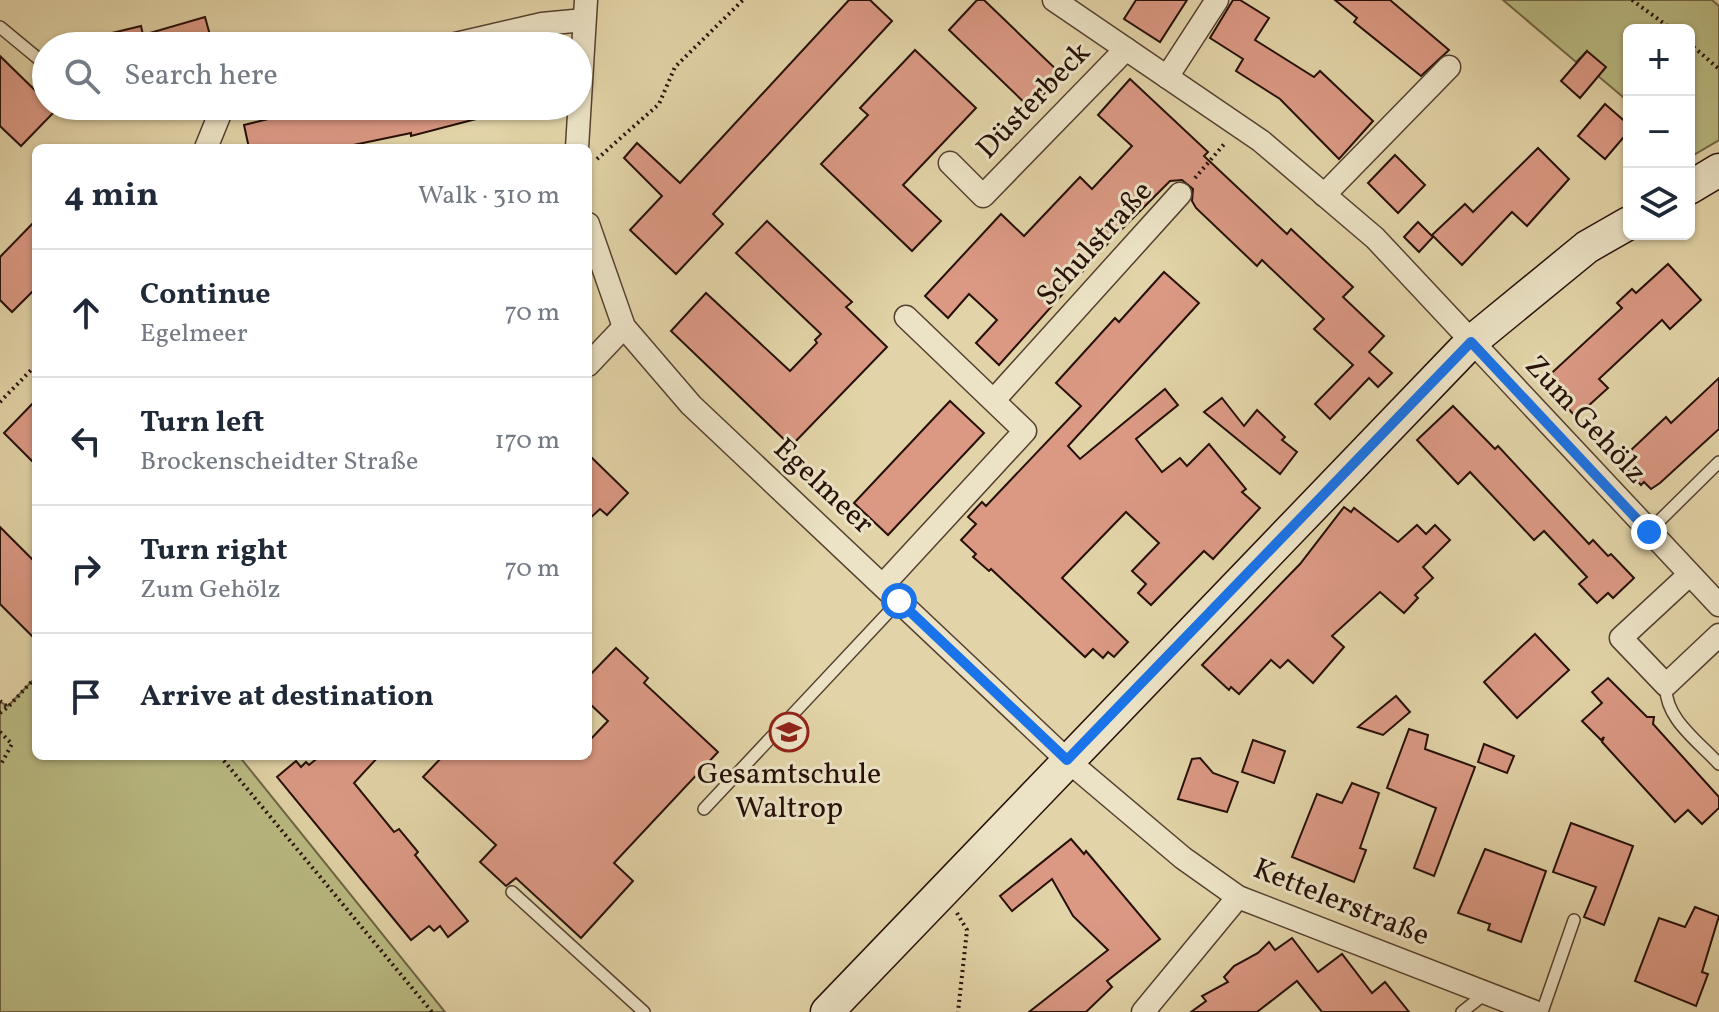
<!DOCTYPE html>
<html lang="en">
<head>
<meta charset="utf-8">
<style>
	body { margin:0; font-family:Vollkorn,serif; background:#f6f6f7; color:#1f2937 }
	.controls { position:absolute; right:24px; top:24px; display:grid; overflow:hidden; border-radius:12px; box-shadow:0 2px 6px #0004 }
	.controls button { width:72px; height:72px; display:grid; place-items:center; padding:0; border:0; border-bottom:2px solid #e0e1e3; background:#fff; color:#1f2937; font:40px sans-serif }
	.stop { position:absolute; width:24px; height:24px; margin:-18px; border:6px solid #1a73e8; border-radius:50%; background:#fff }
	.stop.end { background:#1a73e8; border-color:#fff; box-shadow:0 2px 8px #0008 }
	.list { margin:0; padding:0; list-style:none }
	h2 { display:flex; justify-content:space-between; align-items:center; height:104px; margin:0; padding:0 32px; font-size:34px }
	h2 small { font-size:26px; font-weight:400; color:#747a83 }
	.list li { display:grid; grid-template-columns:52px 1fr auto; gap:24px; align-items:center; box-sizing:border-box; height:128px; padding:0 32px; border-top:2px solid #e0e1e3 }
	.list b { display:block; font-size:30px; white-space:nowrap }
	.list p { margin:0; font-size:26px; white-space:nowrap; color:#747a83 }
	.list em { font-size:26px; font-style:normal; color:#747a83 }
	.icon { flex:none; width:44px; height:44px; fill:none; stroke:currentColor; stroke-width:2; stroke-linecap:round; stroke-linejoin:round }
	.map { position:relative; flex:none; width:1719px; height:1012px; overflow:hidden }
	.search { position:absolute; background:#fff; box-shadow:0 2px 6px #0004; left:32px; top:32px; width:560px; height:88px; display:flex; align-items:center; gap:20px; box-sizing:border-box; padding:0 28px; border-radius:44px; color:#747a83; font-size:30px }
	.panel { position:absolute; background:#fff; box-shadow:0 2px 6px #0004; left:32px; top:144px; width:560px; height:616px; border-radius:12px }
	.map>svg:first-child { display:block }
	.green { fill:#babb83; stroke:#706545; stroke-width:2 }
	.building { fill:#db9984; stroke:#260f07; stroke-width:2 }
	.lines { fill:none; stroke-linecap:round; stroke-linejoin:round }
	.lane-casing { stroke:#55402f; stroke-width:14 }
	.street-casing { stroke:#55402f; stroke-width:25 }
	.secondary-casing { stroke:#260f07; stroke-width:35 }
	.path { stroke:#260f07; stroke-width:4; stroke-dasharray:2 4; stroke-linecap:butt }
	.lane { stroke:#ece3c6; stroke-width:11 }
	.street { stroke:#ece3c6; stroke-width:22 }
	.secondary { stroke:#ece3c6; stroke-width:32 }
	.route { stroke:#1a73e8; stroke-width:10 }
	.labels { text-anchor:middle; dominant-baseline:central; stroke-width:6; stroke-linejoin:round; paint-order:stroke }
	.street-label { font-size:30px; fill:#260f07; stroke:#ece3c6 }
	.poi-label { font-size:30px; fill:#260f07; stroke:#ece3c6 }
</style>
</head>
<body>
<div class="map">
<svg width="1719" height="1012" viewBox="0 0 1719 1012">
	<rect width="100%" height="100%" fill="#e2d4a8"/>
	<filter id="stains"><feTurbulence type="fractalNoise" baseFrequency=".0025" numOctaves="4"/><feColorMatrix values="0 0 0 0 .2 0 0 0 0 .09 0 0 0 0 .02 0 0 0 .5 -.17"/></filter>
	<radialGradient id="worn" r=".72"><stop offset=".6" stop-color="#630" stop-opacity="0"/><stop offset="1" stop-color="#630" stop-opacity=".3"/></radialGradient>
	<g class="green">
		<path d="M1503,0H1712L1719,6V140L1692,156L1689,153V30H1629V102L1598,76L1587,51L1576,62Z"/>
		<path d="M36,677V756H239L445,1012H0V702L8,706Z"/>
	</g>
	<g class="building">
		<path d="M849,0H870L892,21L713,214L723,224L676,274L630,230L662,196L624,158L637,143L680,183Z"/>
		<path d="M977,0H984L1062,75L1030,108L949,30Z"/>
		<path d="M1136,0H1187L1160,42L1124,19Z"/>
		<path d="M1233,0H1240L1269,18L1255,40L1314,77L1320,71L1373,121L1339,159L1280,99L1236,71L1243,59L1210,38Z"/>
		<path d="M1335,0H1390L1449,50L1421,76L1354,22L1357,18Z"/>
		<path d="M205,17L213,46H88L87,39L141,26L143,35Z"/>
		<path d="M915,50L976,108L903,185L941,221L912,251L821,164L868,115L860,108Z"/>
		<path d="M1587,51L1606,67L1580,98L1561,81Z"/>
		<path d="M0,56L46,101V106L55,111L21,146L0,126Z"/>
		<path d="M1130,79L1208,152L1204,156L1287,234L1291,229L1353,287L1343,297L1384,336L1369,352L1392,373L1378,387L1369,378L1330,419L1315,404L1353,365L1314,329L1324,319L1262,260L1257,266L1196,208L1192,201L1193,189L1182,180L1170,181L1111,240L999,365L976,343L997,320L969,294L948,318L925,296L1001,214L1024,236L1080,177L1092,189L1132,146L1098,115Z"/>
		<path d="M1605,104L1629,125V131L1605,159L1578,136Z"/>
		<path d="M322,106H502L503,112L411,136V133L339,148H249L244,125Z"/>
		<path d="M1538,148L1569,179L1527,226L1512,212L1462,265L1432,235L1465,204L1473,212Z"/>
		<path d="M1395,155L1425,185L1398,213L1368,183Z"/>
		<path d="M36,220V288L12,312L0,300V257Z"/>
		<path d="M767,221L852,302L846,307L887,347L791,446L671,331L706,293L790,371L817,343L815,340L821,334L736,253Z"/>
		<path d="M1418,222L1433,237L1419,252L1404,237Z"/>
		<path d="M1668,264L1701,300L1670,329L1662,320L1599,379L1608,388L1576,417L1543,381L1622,308L1617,303L1632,289L1636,293Z"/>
		<path d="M1164,272L1199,303L1068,446L1080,459L1165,389L1178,405L1136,439L1162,472L1180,458L1187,466L1209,444L1246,489L1242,492L1260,508L1213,559L1204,551L1151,605L1138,593L1146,584L1132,571L1159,543L1126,512L1062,578L1128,642L1114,657L1108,652L1103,658L1093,649L1085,657L991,569L989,571L973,557L976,554L961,540L976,524L968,517L982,502L986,506L1081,406L1056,383L1115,318L1119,322Z"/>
		<path d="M1719,378V429L1660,483L1651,489L1644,482L1641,485L1625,467L1636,457L1630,451L1666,417L1671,423Z"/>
		<path d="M1222,398L1244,426L1257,410L1285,437L1282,440L1297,452L1280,474L1204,412Z"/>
		<path d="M36,400V465L4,433Z"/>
		<path d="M950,401L984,433L888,535L854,503Z"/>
		<path d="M1453,406L1495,449L1498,446L1589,544L1593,540L1608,556L1611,554L1634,578L1613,598L1608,593L1597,603L1579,584L1587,577L1544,531L1534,540L1470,472L1458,484L1417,440Z"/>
		<path d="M588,454L628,493L607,515L600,509L588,520Z"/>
		<path d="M1344,507L1351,512L1354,508L1398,542L1417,525L1426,534L1435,525L1450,540L1423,567L1433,578L1415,595L1418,598L1404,613L1380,592L1332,636L1344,647L1313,683L1288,660L1280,668L1271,660L1239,694L1231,687L1229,690L1202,665L1300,564Z"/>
		<path d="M0,527L36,563V640L0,604Z"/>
		<path d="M1535,634L1569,670L1517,718L1484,682Z"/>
		<path d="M616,648L648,678L644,683L718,752L614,863L633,881L581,938L516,878L506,886L480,862L496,845L423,777L443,756H588V742L608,721L588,702V677Z"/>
		<path d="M1608,678L1647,717H1654L1653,724L1719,797V808L1702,824L1688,810L1675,822L1602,742L1604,737L1601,740L1582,721L1602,703L1592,692Z"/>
		<path d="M1396,696L1410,712L1383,735L1358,727Z"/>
		<path d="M1409,729L1428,735L1425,749L1475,767L1434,876L1414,868L1436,808L1387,788Z"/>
		<path d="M1253,740L1285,751L1274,783L1242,772Z"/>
		<path d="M1484,744L1514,756L1507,773L1478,762Z"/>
		<path d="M320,756H379L354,783L394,832L399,829L418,852L415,855L468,921L448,937L440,926L434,931L429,926L411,940L277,777L296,761L301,767L306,762L309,765Z"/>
		<path d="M1200,758L1213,773L1238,782L1227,812L1178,799L1192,759Z"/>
		<path d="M1352,783L1379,793L1360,848L1366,850L1354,882L1292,857L1317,794L1342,803Z"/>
		<path d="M1571,823L1633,846L1604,925L1584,917L1596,887L1553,872Z"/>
		<path d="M1071,839L1084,854L1086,851L1160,939L1107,981L1112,987L1086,1012H1029L1108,950L1073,916L1052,879L1012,911L1000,896Z"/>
		<path d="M1485,849L1546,871L1521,942L1488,930L1490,924L1458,913Z"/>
		<path d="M1695,907L1719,916L1702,972L1708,974L1696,1006L1635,981L1659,918L1685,927Z"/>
		<path d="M1292,938L1318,972L1342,954L1372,993L1385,982L1409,1012H1322L1297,981L1257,1012H1191L1206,1001L1202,996L1228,982L1224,977L1234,966L1258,953L1269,942L1275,950Z"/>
	</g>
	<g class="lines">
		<g class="lane-casing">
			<g id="lane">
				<path d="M0,27L46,65"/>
				<path d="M1649,531L1719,462"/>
				<path d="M1666,685C1664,718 1698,741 1719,764"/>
				<path d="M704,809L899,601"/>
				<path d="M512,892L644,1012"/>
				<path d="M1462,1012L1486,993"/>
				<path d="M1542,1012L1574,920"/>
			</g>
		</g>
		<g class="street-casing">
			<g id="street">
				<path d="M1054,0L1261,141L1375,238L1719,605"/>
				<path d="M447,46L542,24L584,20"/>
				<path d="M1167,77L1217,0"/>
				<path d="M206,148L223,106"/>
				<path d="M577,148L586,0"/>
				<path d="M950,163L983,196L1126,49"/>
				<path d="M1324,195L1449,67"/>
				<path d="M588,224L624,327L691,405L1067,760L1183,858L1238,897L1535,1012"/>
				<path d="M588,365L624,327"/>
				<path d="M994,400L1180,194"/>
				<path d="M1689,575L1621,638L1666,685L1719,635"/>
				<path d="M883,585L1025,431L906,317"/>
				<path d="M1143,1012L1238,897"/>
			</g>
		</g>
		<g class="secondary-casing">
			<g id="secondary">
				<path d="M1689,188L1719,170"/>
				<path d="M827,1012L1471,342L1587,247L1629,223"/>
			</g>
		</g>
		<g class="path">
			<path d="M1632,0L1673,30"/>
			<path d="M1689,43L1719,69"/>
			<path d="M597,159L659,104L675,67L743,0"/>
			<path d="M1195,178L1226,142"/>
			<path d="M36,314V315"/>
			<path d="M0,402L36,365"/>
			<path d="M0,701L8,707L36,677"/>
			<path d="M0,713L8,707"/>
			<path d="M0,732L12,744L0,766"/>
			<path d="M220,756L432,1012"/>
			<path d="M957,913L967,930L958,1012"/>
		</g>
		<use href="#lane" class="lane"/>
		<use href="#street" class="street"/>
		<use href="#secondary" class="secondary"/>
	</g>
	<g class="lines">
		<path class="route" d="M899,601L1067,760L1471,342L1649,532"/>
	</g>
	<defs>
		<g id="school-ring" transform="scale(2)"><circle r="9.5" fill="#ece3c6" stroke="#8f2418" stroke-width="1.5"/><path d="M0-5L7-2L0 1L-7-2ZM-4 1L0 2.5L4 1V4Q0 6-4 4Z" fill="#8f2418"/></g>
	</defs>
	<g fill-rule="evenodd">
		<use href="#school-ring" x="789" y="732"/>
	</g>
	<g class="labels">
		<g class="street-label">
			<text transform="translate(1034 101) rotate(-46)">Düsterbeck</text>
			<text transform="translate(1095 244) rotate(-48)">Schulstraße</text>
			<text transform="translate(1585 420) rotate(47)">Zum Gehölz</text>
			<text transform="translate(823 487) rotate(43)">Egelmeer</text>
			<text transform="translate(1341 903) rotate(22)">Kettelerstraße</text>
		</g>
		<g class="poi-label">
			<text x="789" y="775">Gesamtschule<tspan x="789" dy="34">Waltrop</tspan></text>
		</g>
	</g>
	<rect width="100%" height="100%" filter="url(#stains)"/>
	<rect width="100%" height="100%" fill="url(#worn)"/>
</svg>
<div class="controls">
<button>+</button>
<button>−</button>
<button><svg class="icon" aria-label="layers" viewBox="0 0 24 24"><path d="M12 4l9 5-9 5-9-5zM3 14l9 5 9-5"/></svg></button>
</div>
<div class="stop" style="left:899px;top:601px"></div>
<div class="stop end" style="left:1649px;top:532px"></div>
<div class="search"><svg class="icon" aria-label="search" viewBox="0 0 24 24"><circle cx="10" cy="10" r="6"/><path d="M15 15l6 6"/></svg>Search here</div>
<section class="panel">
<h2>4 min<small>Walk · 310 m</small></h2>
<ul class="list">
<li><svg class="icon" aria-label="ahead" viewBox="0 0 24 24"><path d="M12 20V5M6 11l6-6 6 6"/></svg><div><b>Continue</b><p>Egelmeer</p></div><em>70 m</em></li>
<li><svg class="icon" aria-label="left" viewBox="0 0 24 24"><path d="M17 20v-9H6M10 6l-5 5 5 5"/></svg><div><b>Turn left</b><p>Brockenscheidter Straße</p></div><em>170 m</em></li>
<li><svg class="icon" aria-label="right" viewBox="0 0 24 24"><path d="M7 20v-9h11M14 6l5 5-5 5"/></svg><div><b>Turn right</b><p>Zum Gehölz</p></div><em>70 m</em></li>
<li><svg class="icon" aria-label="arrive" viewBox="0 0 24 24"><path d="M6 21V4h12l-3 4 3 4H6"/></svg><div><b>Arrive at destination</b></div></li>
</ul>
</section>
</div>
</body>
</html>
